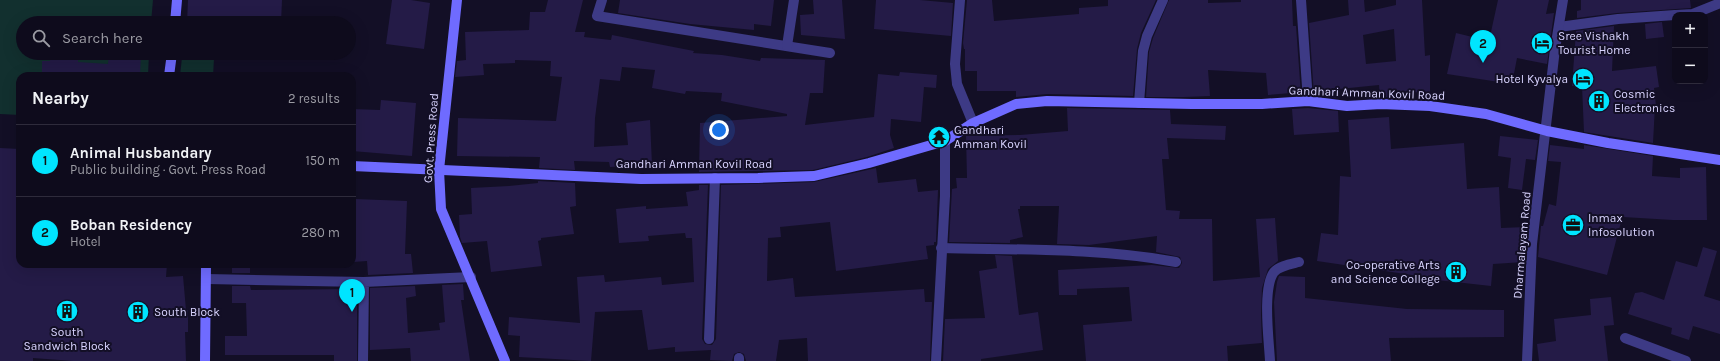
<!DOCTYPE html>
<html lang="en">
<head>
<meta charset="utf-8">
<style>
	body { margin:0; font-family:Karla,sans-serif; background:#171425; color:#f1f3f6 }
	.controls { position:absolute; right:12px; top:12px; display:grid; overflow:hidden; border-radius:8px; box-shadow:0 4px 16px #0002 }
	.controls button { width:36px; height:36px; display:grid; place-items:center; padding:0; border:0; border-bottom:1px solid #2e2b3b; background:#0e0b1c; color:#f1f3f6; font:20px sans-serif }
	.you { position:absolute; left:719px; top:130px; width:14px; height:14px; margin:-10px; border:3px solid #fff; border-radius:50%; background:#1a73e8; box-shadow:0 0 0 6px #1a73e833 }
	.badge { display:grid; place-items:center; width:26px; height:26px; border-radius:50%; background:#00e5ff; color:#111; font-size:13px; font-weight:700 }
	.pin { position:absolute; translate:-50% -33px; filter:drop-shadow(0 1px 2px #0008) }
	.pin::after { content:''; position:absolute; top:21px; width:14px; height:12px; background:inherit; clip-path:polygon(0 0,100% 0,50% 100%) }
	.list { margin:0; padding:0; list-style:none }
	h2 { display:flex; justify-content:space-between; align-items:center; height:52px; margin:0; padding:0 16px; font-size:17px }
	h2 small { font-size:13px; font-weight:400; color:#9b9ba3 }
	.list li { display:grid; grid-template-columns:26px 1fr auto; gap:12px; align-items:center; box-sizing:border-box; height:72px; padding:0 16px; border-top:1px solid #2e2b3b }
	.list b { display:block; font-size:15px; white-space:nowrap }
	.list p { margin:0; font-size:13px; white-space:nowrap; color:#9b9ba3 }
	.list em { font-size:13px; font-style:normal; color:#9b9ba3 }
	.icon { flex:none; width:22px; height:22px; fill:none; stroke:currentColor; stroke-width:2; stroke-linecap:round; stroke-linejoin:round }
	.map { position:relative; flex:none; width:1720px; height:361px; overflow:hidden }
	.search { position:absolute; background:#0e0b1c; box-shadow:0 4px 16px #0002; left:16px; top:16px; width:340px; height:44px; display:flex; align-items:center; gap:10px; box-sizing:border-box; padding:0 14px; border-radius:22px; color:#9b9ba3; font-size:15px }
	.panel { position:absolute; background:#0e0b1c; box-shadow:0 4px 16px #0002; left:16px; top:72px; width:340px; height:196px; border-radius:12px }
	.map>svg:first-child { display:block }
	.green { fill:#12302f }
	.building { fill:#241b47; fill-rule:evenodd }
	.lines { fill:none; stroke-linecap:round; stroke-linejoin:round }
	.street { stroke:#3d3a85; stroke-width:10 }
	.secondary { stroke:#6f6bff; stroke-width:10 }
	.labels { text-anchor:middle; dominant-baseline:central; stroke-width:4; stroke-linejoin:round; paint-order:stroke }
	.poi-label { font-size:12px; fill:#d9d4ff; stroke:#130f26; text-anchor:start }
	.street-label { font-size:12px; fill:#d9d4ff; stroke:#130f26 }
</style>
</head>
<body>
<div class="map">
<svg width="1720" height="361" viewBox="0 0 1720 361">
	<rect width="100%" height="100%" fill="#130f26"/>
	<g class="green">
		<path d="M0,0H153L151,23H23V53H149L148,76H20V115L0,114Z"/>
		<path d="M182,57L214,59L213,76H180Z"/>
	</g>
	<g class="building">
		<path d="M188,0H282L281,23H187Z"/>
		<path d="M392,0H411L430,3L424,49L386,44Z"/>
		<path d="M548,0H583L575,32H585L584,37L611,40L612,35L694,51L693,53L722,55L760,61L761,58L825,60L823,93H810L805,125L874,117L878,74L899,76L900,72L937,75L936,88L924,87L921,122L891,119L890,135L894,148L867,157L813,170L699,172L700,123L787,116V114L721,101L722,93L686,91L685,94L652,88L655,70L622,67L620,81L600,79L595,118L594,147L628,145L626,123L650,120L652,165L610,167L609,162L574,161L575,170L539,168L540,157L457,156L458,118L556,121L562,77L550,76L551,61L515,60V63L483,64L484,75L455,77L457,61L466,60L465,32L529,30L530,12H545Z"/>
		<path d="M620,0H774L771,26L754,24V30L690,24L618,13Z"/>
		<path d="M813,0H842L845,39L801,35L800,15L814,14Z"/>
		<path d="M876,0H920L953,3L951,36L874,29Z"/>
		<path d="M967,0H992L994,21L1079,14V8L1108,6V0H1156L1141,33L1137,49L1133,96L1047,94L1016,97V91H977V71H965V49H964L963,43Z"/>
		<path d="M1169,0H1208V3L1241,2V0H1292L1293,26H1296L1301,95L1291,96V93L1268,95L1266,73L1208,70L1210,96L1184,97H1146L1149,52L1153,38Z"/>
		<path d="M1348,0H1364L1365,12L1396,5V0H1422L1425,56L1430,55V94L1414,92V97H1380L1379,85L1339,89V91H1336L1337,98L1314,95L1309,23L1349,15ZM1394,29L1396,61L1366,64L1363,35Z"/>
		<path d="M1498,0H1549L1546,14L1554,13L1547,64L1517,58L1512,84L1447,74L1456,33L1489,41Z"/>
		<path d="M1581,0H1690L1691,8L1617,13L1577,18V11L1581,10Z"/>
		<path d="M1662,22L1664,37L1646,39L1645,24Z"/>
		<path d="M1614,26L1612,71L1656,66L1659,87L1654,88L1656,106H1655L1653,143L1584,132L1582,86H1572L1576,31Z"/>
		<path d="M51,53H78V62L108,64L109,53H141L140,76H42V61H50Z"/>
		<path d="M381,100L416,103L412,156L352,151V109L380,110Z"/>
		<path d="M1067,108L1170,110L1171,124L1226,126L1225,140L1167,138L1169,159H1162L1166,210L1180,211L1179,219H1212L1213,281L1260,277L1256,219L1275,218L1278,261L1268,269L1262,288L1261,315L1262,343L1227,346L1228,361H1086L1083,325L1132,321L1129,287L1077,289V295H1059L1058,270L1152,265L1179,268L1182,263L1180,257L1156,252L1157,236L1089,245L1057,244L1059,206H1020V209H1018L1023,237L1010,240V243L949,242L952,189L957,188L956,178H967L966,136L1020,135L1068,131Z"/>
		<path d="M1308,108L1338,111L1339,132L1294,135L1292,109Z"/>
		<path d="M1389,117L1391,149L1464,143L1467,189L1499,187L1501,228L1528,227L1525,253H1524V262L1493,264L1491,286L1419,278V276L1317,261L1321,233L1338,235L1340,176L1351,177L1348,120Z"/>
		<path d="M1500,136L1538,140L1535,160L1526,159L1522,190L1508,188L1511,158L1498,156Z"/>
		<path d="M1550,145L1584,149V145L1653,156L1652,176L1680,178V168L1706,167L1707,220H1673L1623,217L1622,221H1618L1621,222L1607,275L1538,257L1541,226H1543L1549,204L1556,206L1561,162L1548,161Z"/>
		<path d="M0,148L20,149V264H167L166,277L183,276L186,310H188V332H185L186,361H73L33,358V361H0Z"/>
		<path d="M876,168L878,183L916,179L918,192L938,190L936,242H934V245L926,246L928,259L836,271L830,222L780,227L781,237L768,238L767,281L793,278L795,297L924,289L925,302H932L930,361H808L807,338L779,340L776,361H746L744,354L739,352L734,354L732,361L710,360L711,350L675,352V347L648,350L642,310L595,312L591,361L519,357L520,336L508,335L509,317L580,323L577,277L604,275L605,282L661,277L662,285L694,282L692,238H686L685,233L648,236L649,241L619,243L616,209L646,206V209L688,206L686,192L699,190V185H708L702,339L705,344L712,345L716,339L721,185L814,182Z"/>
		<path d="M538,181L575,183L576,206L570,207L574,234L541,238V240L538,241L542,266L491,272L487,241L462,243L460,237L459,215L472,214L471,188L509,186L538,183Z"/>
		<path d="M355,199L407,201L405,254H411L413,273L368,275L367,261L353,262Z"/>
		<path d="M1703,247L1717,251L1704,296L1720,301V334L1693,326L1689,340L1671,334L1672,328L1628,314L1635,293L1642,292L1664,300L1676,261L1697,267Z"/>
		<path d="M995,255L1012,256L1019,315L1038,312L1043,350L981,359V361H943L945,319L985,318L979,271L997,268Z"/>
		<rect x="232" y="264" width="18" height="9"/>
		<path d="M1279,276L1305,277V298L1407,309L1504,310V337L1389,338L1391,361H1277L1274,302L1277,282Z"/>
		<path d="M463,284L464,300H461L470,361H411L410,348L370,350V288L415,286L416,296L406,298L408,333L440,330L439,323L445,322L442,285Z"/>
		<path d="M232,286H250L251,290L357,289V361H334V355H225V336H247L246,303H232Z"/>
		<path d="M1611,297L1614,325L1604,326L1608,361H1539L1537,344L1556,341L1554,319L1591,315L1590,299Z"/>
	</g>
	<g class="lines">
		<g class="street">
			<path d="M602,0L597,16L830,53"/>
			<path d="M960,0L955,64L957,84L973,123"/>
			<path d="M1301,0L1308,101"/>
			<path d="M1676,15L1693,14L1720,3"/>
			<path d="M1559,27L1618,19L1675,15"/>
			<path d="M787,46L794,0"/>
			<path d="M1139,103L1143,51L1147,36L1163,0"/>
			<path d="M941,248C1020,250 1099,248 1176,262"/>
			<path d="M207,279L364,282"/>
			<path d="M1625,338L1686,361"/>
			<path d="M709,339L715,178"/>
			<path d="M363,361L364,282L471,277"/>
			<path d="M739,361V358"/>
			<path d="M936,361L945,196V141"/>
			<path d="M1270,361C1269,341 1262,288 1274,272C1279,266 1291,264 1299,262"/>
			<path d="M1527,361L1532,244L1555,49L1563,0"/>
		</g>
		<g class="secondary">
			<path d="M457,0L439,170L441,209L505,361"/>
			<path d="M175,23L177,0"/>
			<path d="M169,76L172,53"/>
			<path d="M352,166L641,179L758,178L814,176L869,163L945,141L973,123L1016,104L1047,101L1192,104H1262L1308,101L1347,106L1381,104L1430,106L1486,114L1547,131L1608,143L1720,160"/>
			<path d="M205,361L206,264"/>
		</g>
	</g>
	<defs>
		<g id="hotel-disc" transform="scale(1.15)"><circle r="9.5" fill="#00e5ff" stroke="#130f26"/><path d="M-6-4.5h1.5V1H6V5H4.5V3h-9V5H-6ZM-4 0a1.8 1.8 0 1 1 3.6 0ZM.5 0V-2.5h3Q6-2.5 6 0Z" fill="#111"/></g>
		<g id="building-disc" transform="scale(1.15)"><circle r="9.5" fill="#00e5ff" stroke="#130f26"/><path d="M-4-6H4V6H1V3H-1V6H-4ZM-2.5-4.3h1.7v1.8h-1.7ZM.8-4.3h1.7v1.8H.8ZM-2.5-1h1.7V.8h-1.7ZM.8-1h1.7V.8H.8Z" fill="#111"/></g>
		<g id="temple-disc" transform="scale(1.15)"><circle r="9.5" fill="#00e5ff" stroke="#130f26"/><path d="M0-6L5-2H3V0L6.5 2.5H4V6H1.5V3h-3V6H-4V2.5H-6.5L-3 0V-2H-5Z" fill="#111"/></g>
		<g id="office-disc" transform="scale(1.15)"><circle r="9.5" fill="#00e5ff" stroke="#130f26"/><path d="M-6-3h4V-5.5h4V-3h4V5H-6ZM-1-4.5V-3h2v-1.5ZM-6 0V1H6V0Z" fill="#111"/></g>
	</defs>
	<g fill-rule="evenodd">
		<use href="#hotel-disc" x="1542" y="43"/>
		<use href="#hotel-disc" x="1583" y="79"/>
		<use href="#building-disc" x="1599" y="101"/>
		<use href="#temple-disc" x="939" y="137"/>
		<use href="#office-disc" x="1573" y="225"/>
		<use href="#building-disc" x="1456" y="272"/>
		<use href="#building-disc" x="67" y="311"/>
		<use href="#building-disc" x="138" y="312"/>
	</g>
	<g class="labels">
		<g class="poi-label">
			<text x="1558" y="36">Sree Vishakh<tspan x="1558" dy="14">Tourist Home</tspan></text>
			<text x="1568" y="79" text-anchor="end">Hotel Kyvalya</text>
			<text x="1614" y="94">Cosmic<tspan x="1614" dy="14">Electronics</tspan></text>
			<text x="954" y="130">Gandhari<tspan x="954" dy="14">Amman Kovil</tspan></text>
			<text x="1588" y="218">Inmax<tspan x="1588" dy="14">Infosolution</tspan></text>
			<text x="1440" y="265" text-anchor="end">Co-operative Arts<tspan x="1440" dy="14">and Science College</tspan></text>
			<text x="154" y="312">South Block</text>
			<text x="67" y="332" text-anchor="middle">South<tspan x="67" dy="14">Sandwich Block</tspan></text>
		</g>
		<g class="street-label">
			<text transform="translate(1367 93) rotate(2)">Gandhari Amman Kovil Road</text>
			<text transform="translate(431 138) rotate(-86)">Govt. Press Road</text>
			<text x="694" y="164">Gandhari Amman Kovil Road</text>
			<text transform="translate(1522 245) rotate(-85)">Dharmalayam Road</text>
		</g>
	</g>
</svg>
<div class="controls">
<button>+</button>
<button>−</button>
</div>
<div class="you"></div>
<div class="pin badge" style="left:352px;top:312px">1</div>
<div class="pin badge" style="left:1483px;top:63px">2</div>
<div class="search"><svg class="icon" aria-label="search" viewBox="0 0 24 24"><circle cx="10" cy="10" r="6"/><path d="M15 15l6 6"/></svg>Search here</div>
<section class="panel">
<h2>Nearby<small>2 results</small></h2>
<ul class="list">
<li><span class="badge">1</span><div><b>Animal Husbandary</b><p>Public building · Govt. Press Road</p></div><em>150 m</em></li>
<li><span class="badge">2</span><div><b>Boban Residency</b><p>Hotel</p></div><em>280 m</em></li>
</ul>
</section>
</div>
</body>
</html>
